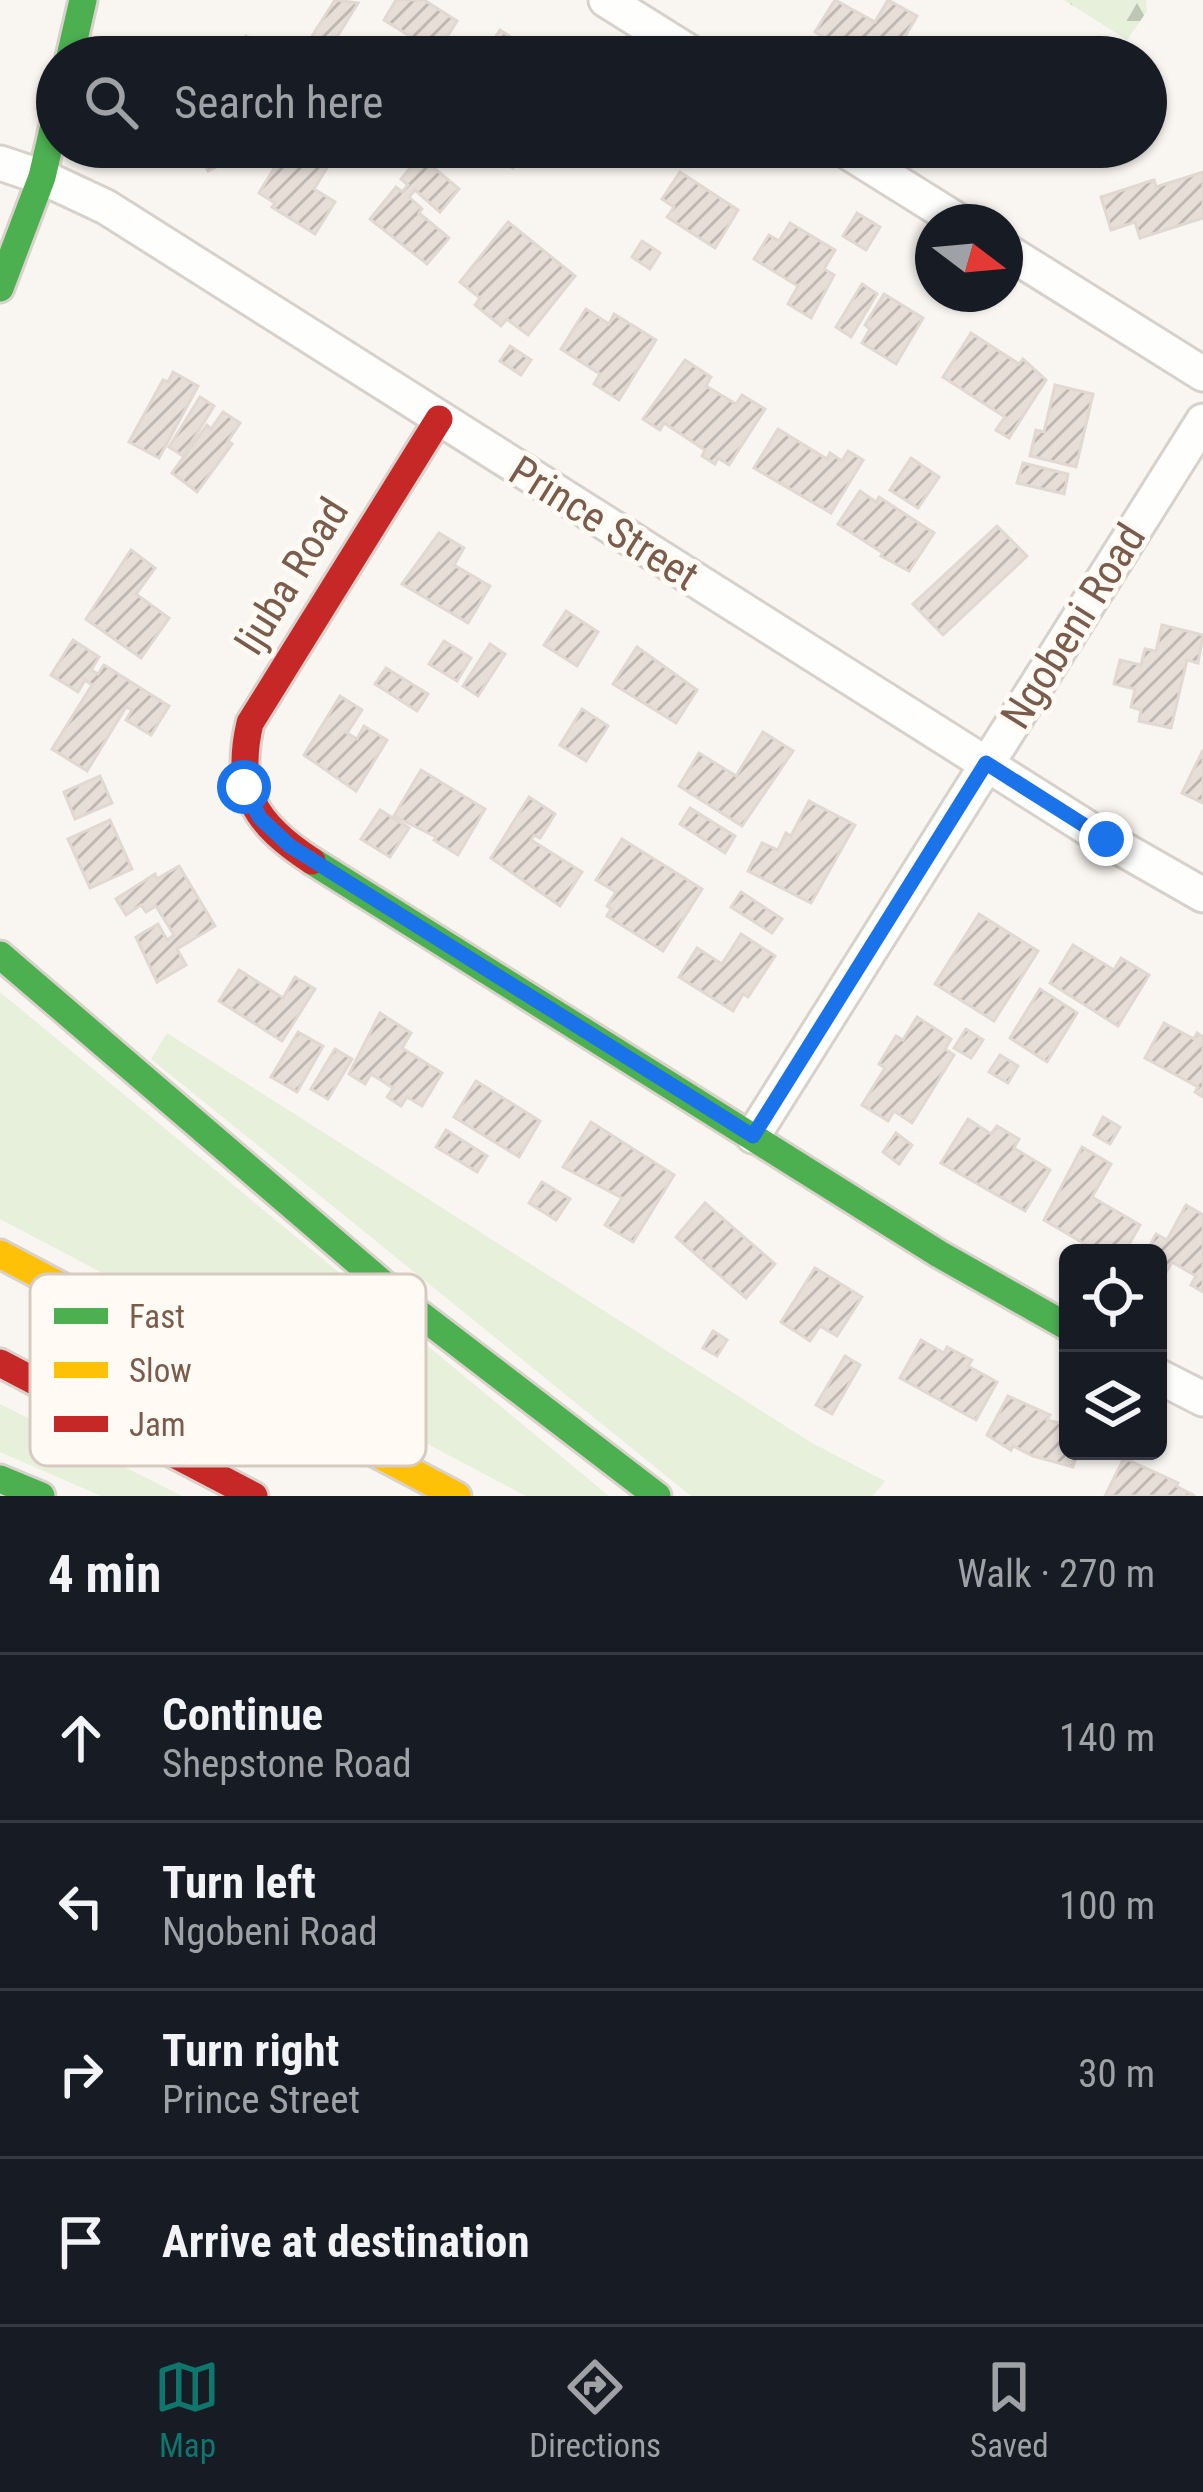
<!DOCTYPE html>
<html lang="en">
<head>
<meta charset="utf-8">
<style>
	body { margin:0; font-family:"Roboto Condensed",sans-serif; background:#20242c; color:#f1f3f6 }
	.controls { position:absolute; right:36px; bottom:36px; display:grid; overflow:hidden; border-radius:18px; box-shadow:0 3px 9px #0004 }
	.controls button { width:108px; height:108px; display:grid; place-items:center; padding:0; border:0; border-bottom:3px solid #363941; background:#171b24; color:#f1f3f6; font:60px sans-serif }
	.compass { position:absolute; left:915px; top:204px; width:108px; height:108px; border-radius:50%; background:#171b24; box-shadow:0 3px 9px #0004; rotate:106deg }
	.stop { position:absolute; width:36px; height:36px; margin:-27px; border:9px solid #1a73e8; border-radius:50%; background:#fff }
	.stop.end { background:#1a73e8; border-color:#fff; box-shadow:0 3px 12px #0008 }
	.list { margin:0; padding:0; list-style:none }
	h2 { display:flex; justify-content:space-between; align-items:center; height:156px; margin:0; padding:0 48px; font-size:51px }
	h2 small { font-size:39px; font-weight:400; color:#9ea1a6 }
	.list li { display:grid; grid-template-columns:78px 1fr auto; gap:36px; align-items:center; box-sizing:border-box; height:168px; padding:0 48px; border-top:3px solid #363941 }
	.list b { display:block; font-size:45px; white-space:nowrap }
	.list p { margin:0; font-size:39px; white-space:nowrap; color:#9ea1a6 }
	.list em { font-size:39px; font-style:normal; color:#9ea1a6 }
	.icon { flex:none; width:66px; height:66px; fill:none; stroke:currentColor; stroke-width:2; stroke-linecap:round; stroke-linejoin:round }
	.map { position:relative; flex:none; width:1203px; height:1496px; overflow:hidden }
	.search { position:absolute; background:#171b24; box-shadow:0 3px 9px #0004; left:36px; right:36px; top:36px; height:132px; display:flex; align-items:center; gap:30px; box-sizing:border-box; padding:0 42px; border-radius:66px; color:#9ea1a6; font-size:45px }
	.sheet { height:828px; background:#171b24 }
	nav { display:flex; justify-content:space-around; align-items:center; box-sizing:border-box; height:168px; border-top:3px solid #363941; background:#171b24; font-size:33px; color:#9ea1a6 }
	nav a { display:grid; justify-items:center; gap:6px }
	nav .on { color:#0f766e }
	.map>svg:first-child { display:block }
	.grass { fill:#e7f0db }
	.forest { fill:url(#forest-firs) }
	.building { fill:url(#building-hatch); stroke:#e2d8d2; stroke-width:3 }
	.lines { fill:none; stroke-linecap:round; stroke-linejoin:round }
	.street-casing { stroke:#d7d1cb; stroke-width:39 }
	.fast-casing { stroke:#d9d2cb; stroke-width:33 }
	.slow-casing { stroke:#d9d2cb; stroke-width:33 }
	.jam-casing { stroke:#d9d2cb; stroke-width:33 }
	.street { stroke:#fefefd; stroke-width:33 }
	.fast { stroke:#4caf50; stroke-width:27 }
	.slow { stroke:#ffc107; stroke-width:27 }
	.jam { stroke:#c62828; stroke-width:27 }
	.route { stroke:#1a73e8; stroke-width:15 }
	.labels { text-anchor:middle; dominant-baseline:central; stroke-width:10; stroke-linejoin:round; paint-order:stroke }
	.street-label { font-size:42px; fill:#7a5c4d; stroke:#fffaf3 }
	.key { fill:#fffaf3; stroke:#d7cbc1; stroke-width:3 }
	.key-label { font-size:33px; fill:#7a5c4d }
</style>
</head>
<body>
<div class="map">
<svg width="1203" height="1496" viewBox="0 0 1203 1496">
	<defs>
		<pattern id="forest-firs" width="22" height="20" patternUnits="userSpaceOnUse" patternTransform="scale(3)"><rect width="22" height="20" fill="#e7f0db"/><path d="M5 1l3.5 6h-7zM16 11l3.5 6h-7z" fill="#c0c6b4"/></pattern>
		<pattern id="building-hatch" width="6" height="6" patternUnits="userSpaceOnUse" patternTransform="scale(3)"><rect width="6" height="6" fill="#e6ded7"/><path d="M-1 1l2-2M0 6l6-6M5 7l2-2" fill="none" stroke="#bfb7b1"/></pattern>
	</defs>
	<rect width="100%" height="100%" fill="#f9f5f0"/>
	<g class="grass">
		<path d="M0,992L609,1496H526L0,1219Z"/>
		<path d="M167,1033L812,1443L885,1481L873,1496H691L151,1059Z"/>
		<path d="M0,1404L182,1496H101L0,1452Z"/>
	</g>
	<path class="forest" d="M1064,0H1146L1147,11L1127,40Z"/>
	<g class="building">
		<path d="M335,0L358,3L327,53L309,41Z"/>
		<path d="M396,0H424L457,21L437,53L384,20Z"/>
		<path d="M835,0L875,22L888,0L917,16L903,40L913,46L906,57H855L815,32Z"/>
		<path d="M500,30L527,48L521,57H483Z"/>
		<path d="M246,36L280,57H233Z"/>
		<path d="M956,42L976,55L975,57H947Z"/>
		<path d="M987,43L1010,57H978Z"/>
		<path d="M187,147H231L236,157L208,171L201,156L193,160Z"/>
		<path d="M287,147H315L333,158L314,189L335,202L315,234L272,207L275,203L259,193Z"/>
		<path d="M479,147H526L513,168Z"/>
		<path d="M420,156L459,189L440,212L415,190L409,197L422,209L419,213L449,238L427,264L370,219L396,187L402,192L408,185L401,179Z"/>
		<path d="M680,172L738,210L715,248L667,217L674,207L662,199Z"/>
		<path d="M1203,172V218L1140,238L1135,222L1111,230L1101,197L1154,180L1156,187Z"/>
		<path d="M857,213L880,227L866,250L843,236Z"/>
		<path d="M508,222L575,276L528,335L507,319L501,326L475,305L480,298L460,282Z"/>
		<path d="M790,223L835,250L824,269L834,275L811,318L788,304L798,286L754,259L769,235L779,241Z"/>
		<path d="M642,241L660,253L650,269L632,257Z"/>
		<path d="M862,284L877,294L851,337L836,327Z"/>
		<path d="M884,294L923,318L896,364L862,343L870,329L865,325Z"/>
		<path d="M586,309L609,324L614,314L656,340L619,400L594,384L600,374L561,349Z"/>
		<path d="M971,333L1019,364L1023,359L1046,380L1009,438L996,430L1005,417L943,377Z"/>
		<path d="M510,346L531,360L521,375L500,361Z"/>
		<path d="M685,360L711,377L706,386L736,404L742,395L765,409L729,465L718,458L715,464L702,456L705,450L664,423L660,430L643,419Z"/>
		<path d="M173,372L198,386L159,458L129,442L163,380L168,382Z"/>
		<path d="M1055,385L1093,394L1076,467L1030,456L1036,430L1044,432Z"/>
		<path d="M200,397L214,406L183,456L169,447Z"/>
		<path d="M223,412L240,423L228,441L232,444L197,492L172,473L207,425L211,429Z"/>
		<path d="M778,429L827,459L830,453L842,461L848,451L863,460L831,513L754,468Z"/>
		<path d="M911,458L939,477L918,508L890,490Z"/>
		<path d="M1023,463L1068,474L1064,494L1017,483Z"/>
		<path d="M860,491L876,502L879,497L934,533L909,571L881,556L883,553L838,524Z"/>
		<path d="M997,526L1027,556L943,635L913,604Z"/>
		<path d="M439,533L464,548L454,565L490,586L468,623L402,584Z"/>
		<path d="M131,550L155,568L136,594L169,618L141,658L86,619Z"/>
		<path d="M566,611L598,632L577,666L544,645Z"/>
		<path d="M1162,625L1203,635L1198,663L1187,660L1171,728L1139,721L1141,710L1131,707L1135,689L1114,684L1120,660L1141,665L1145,649L1156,651Z"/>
		<path d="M73,640L99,657L91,670L98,674L104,665L169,706L151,735L126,720L132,710L126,707L87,771L52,749L92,685L85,680L78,692L51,675Z"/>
		<path d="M444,641L471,658L457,681L429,664Z"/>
		<path d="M490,644L505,654L478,696L463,686Z"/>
		<path d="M637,647L697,690L676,723L613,684Z"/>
		<path d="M386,668L428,694L417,711L375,684Z"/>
		<path d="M340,696L362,710L347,733L357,739L364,726L387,740L356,791L304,755Z"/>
		<path d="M582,709L608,726L586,761L560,745Z"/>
		<path d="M763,732L793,751L742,826L679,786L699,753L736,776Z"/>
		<path d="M1203,750V803L1182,793Z"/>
		<path d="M421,770L485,809L458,855L434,840L436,837L394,816Z"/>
		<path d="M100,776L112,803L75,819L64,792Z"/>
		<path d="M529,797L555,814L540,838L534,835L531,840L582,872L560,906L491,858Z"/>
		<path d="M809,801L855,825L811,903L748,871L762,843L778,850L786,833L791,836Z"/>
		<path d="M690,808L735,836L725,853L680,824Z"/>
		<path d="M380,810L409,828L390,857L361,839Z"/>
		<path d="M110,820L132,869L90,888L68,839Z"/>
		<path d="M622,839L702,889L663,951L607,916L611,909L607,906L616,892L596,880Z"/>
		<path d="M179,866L215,926L177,949L186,965L157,982L136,937L158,924L167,940L174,935L156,906L146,912L141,905L126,915L116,899L155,874L157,879Z"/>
		<path d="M741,892L782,919L772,933L731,907Z"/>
		<path d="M979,914L1038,951L994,1021L935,984Z"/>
		<path d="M741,934L775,956L748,997L743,994L733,1011L679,977L697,948L722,964Z"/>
		<path d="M1073,945L1114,970L1121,958L1149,975L1118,1026L1050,983Z"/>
		<path d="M239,970L283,998L295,977L315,989L282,1041L219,1001Z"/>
		<path d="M1040,989L1077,1013L1047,1062L1010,1038Z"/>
		<path d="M380,1013L411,1033L402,1048L442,1073L422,1106L407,1097L401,1106L387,1097L393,1088L371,1074L365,1084L349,1074Z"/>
		<path d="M917,1017L951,1039L945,1049L954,1055L912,1123L894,1111L888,1121L862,1105L885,1068L879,1064L896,1036L903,1040Z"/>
		<path d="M1164,1023L1194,1039L1197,1033L1203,1037V1097L1195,1092L1198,1087L1145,1058Z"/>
		<path d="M966,1029L983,1040L971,1058L954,1048Z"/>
		<path d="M298,1032L323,1046L297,1092L271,1077Z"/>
		<path d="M335,1049L352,1059L328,1099L311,1089Z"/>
		<path d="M1000,1055L1018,1066L1008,1083L989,1072Z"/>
		<path d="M476,1081L540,1121L519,1157L454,1117Z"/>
		<path d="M1103,1117L1120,1127L1110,1144L1094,1135Z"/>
		<path d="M968,1119L991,1134L997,1126L1019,1139L1014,1148L1050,1170L1025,1211L941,1163Z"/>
		<path d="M591,1122L674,1175L633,1242L605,1225L622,1198L563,1167Z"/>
		<path d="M446,1130L487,1156L477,1172L436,1147Z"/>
		<path d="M896,1133L912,1145L899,1164L883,1152Z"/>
		<path d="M1082,1147L1111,1164L1092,1197L1140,1225L1124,1253H1100L1044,1220Z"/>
		<path d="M542,1182L570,1199L556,1220L529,1203Z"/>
		<path d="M705,1203L775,1264L746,1298L676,1237Z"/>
		<path d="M1186,1205L1203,1215V1292L1191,1285L1196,1276L1172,1262L1165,1274L1158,1270V1253H1146L1156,1234L1167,1240Z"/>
		<path d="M815,1268L862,1297L837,1336L820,1326L810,1341L781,1322Z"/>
		<path d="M713,1331L727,1340L717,1356L703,1348Z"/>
		<path d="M921,1340L944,1353L947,1347L972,1360L968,1366L997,1382L976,1420L900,1378Z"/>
		<path d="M845,1356L860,1365L832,1414L816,1405Z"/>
		<path d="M1008,1396L1050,1415L1047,1420L1068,1425V1451H1078L1073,1467L1033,1456L1013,1446L1011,1450L987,1435Z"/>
		<path d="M1124,1458L1178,1483L1176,1486L1195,1496H1105Z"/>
	</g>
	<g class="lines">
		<g class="street-casing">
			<g id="street">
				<path d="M606,0L697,57"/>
				<path d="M840,147L960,222"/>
				<path d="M0,163L42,177L106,207L1105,839L1203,895"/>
				<path d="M1005,250L1203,374"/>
				<path d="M753,1136L1203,421"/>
				<path d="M1158,1376L1203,1399"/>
			</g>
		</g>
		<g class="fast-casing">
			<g id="fast">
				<path d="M70,57L83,0"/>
				<path d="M0,288L42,177L57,112"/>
				<path d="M312,861L939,1254L1068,1327"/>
				<path d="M0,955L409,1306L657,1496"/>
				<path d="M0,1479L41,1496"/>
			</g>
		</g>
		<g class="slow-casing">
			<path id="slow" d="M0,1254L457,1496"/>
		</g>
		<g class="jam-casing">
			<g id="jam">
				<path d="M312,861C255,824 234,791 250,723L439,419"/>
				<path d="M0,1363L254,1496"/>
			</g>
		</g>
		<use href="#street" class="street"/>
		<use href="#fast" class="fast"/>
		<use href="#slow" class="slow"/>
		<use href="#jam" class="jam"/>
	</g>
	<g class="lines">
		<path class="route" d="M244,787L260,818L290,846L753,1136L986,763L1106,839"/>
	</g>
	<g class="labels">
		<g class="street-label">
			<text transform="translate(604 523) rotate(32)">Prince Street</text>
			<text transform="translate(291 576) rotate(-58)">Ijuba Road</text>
			<text transform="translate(1073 626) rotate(-58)">Ngobeni Road</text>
		</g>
	</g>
	<rect x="30" y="1274" width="396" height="192" rx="18" class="key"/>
	<rect x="54" y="1308" width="54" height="16" fill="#4caf50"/>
	<rect x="54" y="1362" width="54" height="16" fill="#ffc107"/>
	<rect x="54" y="1416" width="54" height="16" fill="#c62828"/>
	<g class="key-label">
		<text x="129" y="1328">Fast</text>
		<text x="129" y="1382">Slow</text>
		<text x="129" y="1436">Jam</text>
	</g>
</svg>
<div class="controls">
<button><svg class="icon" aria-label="locate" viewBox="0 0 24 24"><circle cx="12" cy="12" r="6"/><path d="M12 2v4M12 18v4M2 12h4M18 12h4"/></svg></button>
<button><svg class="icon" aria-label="layers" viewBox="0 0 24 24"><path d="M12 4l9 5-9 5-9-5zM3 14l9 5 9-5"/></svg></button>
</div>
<svg class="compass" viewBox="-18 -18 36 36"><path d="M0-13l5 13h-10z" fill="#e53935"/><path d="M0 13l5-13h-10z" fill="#9ea1a6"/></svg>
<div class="stop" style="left:244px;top:787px"></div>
<div class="stop end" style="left:1106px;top:839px"></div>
<div class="search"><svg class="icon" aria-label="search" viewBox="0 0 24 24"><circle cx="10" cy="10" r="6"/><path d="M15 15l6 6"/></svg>Search here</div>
</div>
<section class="sheet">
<h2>4 min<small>Walk · 270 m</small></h2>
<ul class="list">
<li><svg class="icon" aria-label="ahead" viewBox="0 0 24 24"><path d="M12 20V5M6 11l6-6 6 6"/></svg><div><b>Continue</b><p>Shepstone Road</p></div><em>140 m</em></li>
<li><svg class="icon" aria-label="left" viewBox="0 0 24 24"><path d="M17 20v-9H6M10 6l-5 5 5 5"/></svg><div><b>Turn left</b><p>Ngobeni Road</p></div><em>100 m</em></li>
<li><svg class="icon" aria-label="right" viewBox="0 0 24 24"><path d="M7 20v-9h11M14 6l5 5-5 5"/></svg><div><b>Turn right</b><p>Prince Street</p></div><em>30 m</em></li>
<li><svg class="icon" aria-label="arrive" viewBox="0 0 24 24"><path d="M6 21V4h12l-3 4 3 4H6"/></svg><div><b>Arrive at destination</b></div></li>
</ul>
</section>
<nav>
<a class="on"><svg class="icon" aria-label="map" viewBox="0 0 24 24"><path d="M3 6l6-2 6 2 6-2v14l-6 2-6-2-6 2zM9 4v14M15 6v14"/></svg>Map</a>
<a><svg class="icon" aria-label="directions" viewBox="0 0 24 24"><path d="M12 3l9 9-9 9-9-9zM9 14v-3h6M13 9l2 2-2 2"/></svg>Directions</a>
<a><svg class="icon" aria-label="saved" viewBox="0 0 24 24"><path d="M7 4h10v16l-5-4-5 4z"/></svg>Saved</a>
</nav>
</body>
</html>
